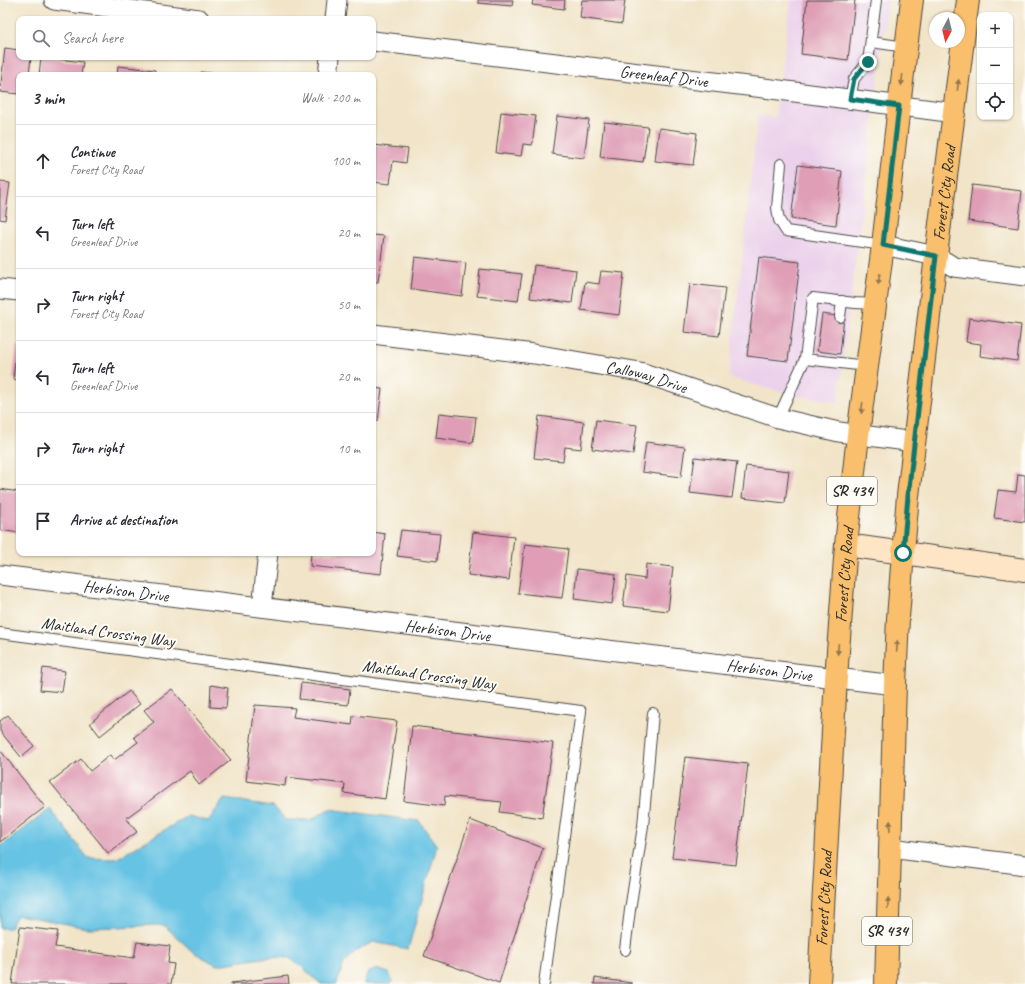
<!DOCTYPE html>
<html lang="en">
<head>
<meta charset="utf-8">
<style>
	body { margin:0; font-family:Caveat,sans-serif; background:#f2f2f3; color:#2b2b33 }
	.controls { position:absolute; right:12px; top:12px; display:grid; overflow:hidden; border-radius:8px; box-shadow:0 1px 3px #0004 }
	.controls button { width:36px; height:36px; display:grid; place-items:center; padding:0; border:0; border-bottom:1px solid #e1e1e2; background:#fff; color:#2b2b33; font:20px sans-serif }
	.compass { position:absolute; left:929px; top:12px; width:36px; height:36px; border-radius:50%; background:#fff; box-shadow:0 1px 3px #0004; rotate:187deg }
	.stop { position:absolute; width:12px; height:12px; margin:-9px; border:3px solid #0f766e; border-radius:50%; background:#fff }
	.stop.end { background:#0f766e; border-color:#fff; box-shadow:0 1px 4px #0008 }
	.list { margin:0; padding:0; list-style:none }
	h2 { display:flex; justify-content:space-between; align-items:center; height:52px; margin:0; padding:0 16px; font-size:17px }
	h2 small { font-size:13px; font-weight:400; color:#7c7c81 }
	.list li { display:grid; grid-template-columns:26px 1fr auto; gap:12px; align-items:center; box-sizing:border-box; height:72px; padding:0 16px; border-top:1px solid #e1e1e2 }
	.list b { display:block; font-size:15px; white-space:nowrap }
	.list p { margin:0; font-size:13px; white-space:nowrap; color:#7c7c81 }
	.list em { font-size:13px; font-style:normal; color:#7c7c81 }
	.icon { flex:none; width:22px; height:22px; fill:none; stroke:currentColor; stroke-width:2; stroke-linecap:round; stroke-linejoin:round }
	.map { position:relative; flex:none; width:1025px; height:984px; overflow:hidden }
	.search { position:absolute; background:#fff; box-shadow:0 1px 3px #0004; left:16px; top:16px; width:360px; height:44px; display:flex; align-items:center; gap:10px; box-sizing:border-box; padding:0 14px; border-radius:8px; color:#7c7c81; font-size:15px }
	.panel { position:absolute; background:#fff; box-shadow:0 1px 3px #0004; left:16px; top:72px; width:360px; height:484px; border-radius:8px }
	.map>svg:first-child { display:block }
	.built { fill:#ebd1eb }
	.water { fill:#66c3e4; stroke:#487788 }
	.building { fill:#df9eb6 }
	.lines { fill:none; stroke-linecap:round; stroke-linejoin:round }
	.lane-casing { stroke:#494743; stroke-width:12 }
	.street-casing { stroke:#494743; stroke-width:21 }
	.secondary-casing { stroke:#494743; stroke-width:24 }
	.primary-casing { stroke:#494743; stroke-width:24 }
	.lane { stroke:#fff; stroke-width:10 }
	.street { stroke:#fff; stroke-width:19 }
	.secondary { stroke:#fde5c5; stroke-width:22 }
	.primary { stroke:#f9bf6d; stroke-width:22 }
	.oneway { fill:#92754c }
	.route { stroke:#0f766e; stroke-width:5 }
	.labels { text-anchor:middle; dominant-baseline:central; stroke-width:4; stroke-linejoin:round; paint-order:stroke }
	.shield { fill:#fdfcf7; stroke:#6a6a68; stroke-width:1 }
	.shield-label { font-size:16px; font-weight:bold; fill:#2b2b2b }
	.street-label { font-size:17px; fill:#2b2b2b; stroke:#fdfcf7 }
</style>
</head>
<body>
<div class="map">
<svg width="1025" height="984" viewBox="0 0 1025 984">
	<rect width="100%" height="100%" fill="#fdfcf7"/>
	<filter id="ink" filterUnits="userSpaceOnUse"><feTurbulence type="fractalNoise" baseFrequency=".025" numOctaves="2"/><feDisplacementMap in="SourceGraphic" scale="8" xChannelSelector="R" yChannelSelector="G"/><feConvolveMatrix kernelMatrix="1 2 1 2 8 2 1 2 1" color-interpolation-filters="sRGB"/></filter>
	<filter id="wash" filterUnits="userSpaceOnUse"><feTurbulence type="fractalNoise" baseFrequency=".012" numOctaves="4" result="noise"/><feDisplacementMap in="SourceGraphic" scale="16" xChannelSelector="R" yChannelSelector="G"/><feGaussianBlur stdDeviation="0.9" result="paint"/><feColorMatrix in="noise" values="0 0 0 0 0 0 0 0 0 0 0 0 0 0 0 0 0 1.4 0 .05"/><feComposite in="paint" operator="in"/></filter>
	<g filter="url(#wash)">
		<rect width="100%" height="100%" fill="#f1e4c8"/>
		<path class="built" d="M791,0H888L838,402L805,397L766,388L729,377L758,115L775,117Z"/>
		<g class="water">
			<path d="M224,799L273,806L286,820H311L329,809L419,821L437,846L408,949L373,942L356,951L344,963L337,984H321L301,966L289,958L269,957L217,965L193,952L165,926L155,925L120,927L86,928L52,921L17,915L10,928H0V847L50,809L88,858L116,859L188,816L208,821Z"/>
			<path d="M377,969L389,973L392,982L391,984H364L367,973Z"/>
		</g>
		<g id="blocks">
			<g class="building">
				<path d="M478,0H513L512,6L478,3Z"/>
				<path d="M533,0H565L564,9L532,5Z"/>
				<path d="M582,0H625L622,24L580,18Z"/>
				<path d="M807,0H855L848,60L801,54Z"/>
				<path d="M5,48L19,50V57H31L29,75H19V94L0,92Z"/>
				<path d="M41,57L83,62L81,75H39Z"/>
				<path d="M118,66L155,70L154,75H117Z"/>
				<path d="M201,72L221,74V75H200Z"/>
				<path d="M501,112L536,116L532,145L523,144L521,156L496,153Z"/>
				<path d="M557,116L589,120L584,158L552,154Z"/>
				<path d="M604,122L648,127L643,162L600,157Z"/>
				<path d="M659,128L697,133L693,165L655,161Z"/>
				<path d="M373,145L408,149L406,163L393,161L390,184L373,182Z"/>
				<path d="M798,165L842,171L836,225L791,219Z"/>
				<path d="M0,182L10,183L5,220L0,219Z"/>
				<path d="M972,185L1022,191L1018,228L968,221Z"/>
				<path d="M373,235L384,236L378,282H373Z"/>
				<path d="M415,257L466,263L462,296L411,289Z"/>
				<path d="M759,257L800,262L788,361L747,356Z"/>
				<path d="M534,265L576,270L572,303L530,298Z"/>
				<path d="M480,269L522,274L518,301L477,296Z"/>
				<path d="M601,271L624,273L619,315L581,310L585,282L599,284Z"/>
				<path d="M690,284L725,288L719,336L684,332Z"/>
				<path d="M822,314L844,317L840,354L817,351Z"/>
				<path d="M969,318L1021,325L1017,361L980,356L981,344L966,342Z"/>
				<path d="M17,345H19V380L13,379Z"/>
				<path d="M373,388L382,389L378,421L373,420Z"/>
				<path d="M439,413L476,417L473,443L436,438Z"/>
				<path d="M539,416L584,422L581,449L565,447L563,461L534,458Z"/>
				<path d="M596,420L637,425L633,454L592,449Z"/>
				<path d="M646,442L685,447L681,477L642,472Z"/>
				<path d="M695,457L737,462L732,498L690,493Z"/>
				<path d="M746,466L789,471L785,503L742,498Z"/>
				<path d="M1018,474L1025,475V522L994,518L998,490L1016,492Z"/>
				<path d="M0,489L19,492V533L0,530Z"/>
				<path d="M401,530L440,534L437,561L397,556Z"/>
				<path d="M373,532L385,534L381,574L310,566L311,553H373Z"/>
				<path d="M473,532L514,537L509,580L468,575Z"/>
				<path d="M525,544L568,549L562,598L518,593Z"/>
				<path d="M646,564L673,567L668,611L623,606L627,576L645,579Z"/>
				<path d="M577,569L616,574L612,604L574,599Z"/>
				<path d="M43,668L65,671L62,692L40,690Z"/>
				<path d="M301,683L350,689L348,705L299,699Z"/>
				<path d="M211,685L228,688L226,708L210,707Z"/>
				<path d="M172,689L231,760L199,785L190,771L126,818L137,832L108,853L50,782L81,759L90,771L110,755L114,760L138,742L134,737L154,722L144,710Z"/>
				<path d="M129,691L140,704L100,736L90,723Z"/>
				<path d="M255,705L295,708L293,717L352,725L353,716L397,721L385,799L344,793L345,784L286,777L285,786L246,781Z"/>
				<path d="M8,715L34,746L21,757L0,731V721Z"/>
				<path d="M412,726L553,743L542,818L500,812L502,802L445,796L444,806L404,801Z"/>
				<path d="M0,750L45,807L0,842Z"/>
				<path d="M685,757L748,764L736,865L672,858Z"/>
				<path d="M470,820L543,848L499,983L424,956Z"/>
				<path d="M20,927L58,931L55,947L134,958L137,942L170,946L168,963L174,964L171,984H12Z"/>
				<path d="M288,976L289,984H231V983Z"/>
				<path d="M595,978L632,983V984H594Z"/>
			</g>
		</g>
	</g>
	<g filter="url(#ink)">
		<use href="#blocks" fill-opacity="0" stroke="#494743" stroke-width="1"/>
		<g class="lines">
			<g class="lane-casing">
				<g id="lane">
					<path d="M871,42L906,47"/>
					<path d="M850,99L854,79L868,62L876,0"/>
					<path d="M781,164L777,208L779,220L786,231L883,245"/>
					<path d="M840,317L842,301"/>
					<path d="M867,366L805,359L813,298L855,303L876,304"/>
					<path d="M778,418L805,359"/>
					<path d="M0,633L581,711L544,984"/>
					<path d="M625,950L630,910L643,826L653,713"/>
				</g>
			</g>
			<g class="street-casing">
				<g id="street">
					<path d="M54,0L199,19"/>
					<path d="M335,19L337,0"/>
					<path id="s1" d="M373,41L764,88L955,113"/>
					<path d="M328,75L330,57"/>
					<path d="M883,245L936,256L954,267L1025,276"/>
					<path d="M0,289L19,291"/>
					<path id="s2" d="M373,334L534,354L640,372L778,418L839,432L914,442"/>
					<path id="s3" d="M0,575L811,675L895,685"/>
					<path d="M262,607L268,553"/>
					<path d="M890,848L1025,865"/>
				</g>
			</g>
			<g class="secondary-casing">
				<path id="secondary" d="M846,545L1025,570"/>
			</g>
			<g class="primary-casing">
				<g id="primary">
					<path id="s4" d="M819,984L823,908L836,678L846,545L858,435L883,245L899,106L912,0"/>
					<path id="s5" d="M886,984L895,685L898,618L903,553L908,496L936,256L968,0"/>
				</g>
			</g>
			<use href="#lane" class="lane"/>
			<use href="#street" class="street"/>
			<use href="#secondary" class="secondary"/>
			<use href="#primary" class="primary"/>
		</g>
		<defs><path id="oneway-solid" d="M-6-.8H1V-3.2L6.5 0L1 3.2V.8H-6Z"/></defs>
		<g class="oneway">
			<use href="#oneway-solid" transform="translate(902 80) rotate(97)"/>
			<use href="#oneway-solid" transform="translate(958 85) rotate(-83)"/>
			<use href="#oneway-solid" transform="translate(879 279) rotate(98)"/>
			<use href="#oneway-solid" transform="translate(862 408) rotate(97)"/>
			<use href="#oneway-solid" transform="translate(897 646) rotate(-87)"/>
			<use href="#oneway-solid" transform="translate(838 649) rotate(94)"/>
			<use href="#oneway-solid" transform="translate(890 826) rotate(-88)"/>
			<use href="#oneway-solid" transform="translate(888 903) rotate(-88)"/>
		</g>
	</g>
	<g class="lines" filter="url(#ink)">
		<path class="route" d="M868,62L854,79L850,99L899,106L883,245L936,256L908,496L903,553"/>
	</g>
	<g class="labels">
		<g class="shield">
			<rect x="827" y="477" width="50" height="28" rx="3"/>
			<rect x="862" y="917" width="50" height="28" rx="3"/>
		</g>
		<g class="shield-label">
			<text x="852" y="491">SR 434</text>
			<text x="887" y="931">SR 434</text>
		</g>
		<g class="street-label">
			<text stroke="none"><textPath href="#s1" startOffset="293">Greenleaf Drive</textPath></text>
			<text stroke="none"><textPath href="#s5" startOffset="794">Forest City Road</textPath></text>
			<text stroke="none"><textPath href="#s2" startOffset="277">Calloway Drive</textPath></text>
			<text stroke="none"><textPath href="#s4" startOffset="410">Forest City Road</textPath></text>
			<text stroke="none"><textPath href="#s3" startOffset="127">Herbison Drive</textPath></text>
			<text stroke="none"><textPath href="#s3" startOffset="451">Herbison Drive</textPath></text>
			<text transform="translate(108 632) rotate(8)">Maitland Crossing Way</text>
			<text stroke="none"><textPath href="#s3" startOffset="775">Herbison Drive</textPath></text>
			<text transform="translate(429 675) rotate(8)">Maitland Crossing Way</text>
			<text stroke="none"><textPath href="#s4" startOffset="86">Forest City Road</textPath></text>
		</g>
	</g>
</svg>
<div class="controls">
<button>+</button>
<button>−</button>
<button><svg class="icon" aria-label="locate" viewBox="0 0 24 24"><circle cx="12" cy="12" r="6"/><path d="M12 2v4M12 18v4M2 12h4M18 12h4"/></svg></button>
</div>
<svg class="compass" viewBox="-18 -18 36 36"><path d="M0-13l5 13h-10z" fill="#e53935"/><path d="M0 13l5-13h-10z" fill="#7c7c81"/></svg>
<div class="stop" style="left:903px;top:553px"></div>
<div class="stop end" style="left:868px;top:62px"></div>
<div class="search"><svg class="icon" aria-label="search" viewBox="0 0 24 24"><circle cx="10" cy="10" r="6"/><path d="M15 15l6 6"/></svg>Search here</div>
<section class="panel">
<h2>3 min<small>Walk · 200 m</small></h2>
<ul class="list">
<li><svg class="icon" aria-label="ahead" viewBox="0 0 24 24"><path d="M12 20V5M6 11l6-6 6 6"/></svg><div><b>Continue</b><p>Forest City Road</p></div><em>100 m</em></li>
<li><svg class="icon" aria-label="left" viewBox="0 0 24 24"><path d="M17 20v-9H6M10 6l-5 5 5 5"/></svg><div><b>Turn left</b><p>Greenleaf Drive</p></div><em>20 m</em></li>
<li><svg class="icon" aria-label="right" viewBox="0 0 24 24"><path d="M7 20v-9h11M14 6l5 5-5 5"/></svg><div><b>Turn right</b><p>Forest City Road</p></div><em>50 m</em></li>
<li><svg class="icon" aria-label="left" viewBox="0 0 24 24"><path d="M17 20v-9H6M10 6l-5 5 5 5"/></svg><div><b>Turn left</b><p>Greenleaf Drive</p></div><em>20 m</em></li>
<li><svg class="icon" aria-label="right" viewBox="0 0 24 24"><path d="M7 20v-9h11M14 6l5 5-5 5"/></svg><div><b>Turn right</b></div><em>10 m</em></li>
<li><svg class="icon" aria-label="arrive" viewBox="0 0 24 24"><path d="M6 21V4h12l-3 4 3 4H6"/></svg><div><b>Arrive at destination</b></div></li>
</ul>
</section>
</div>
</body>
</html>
